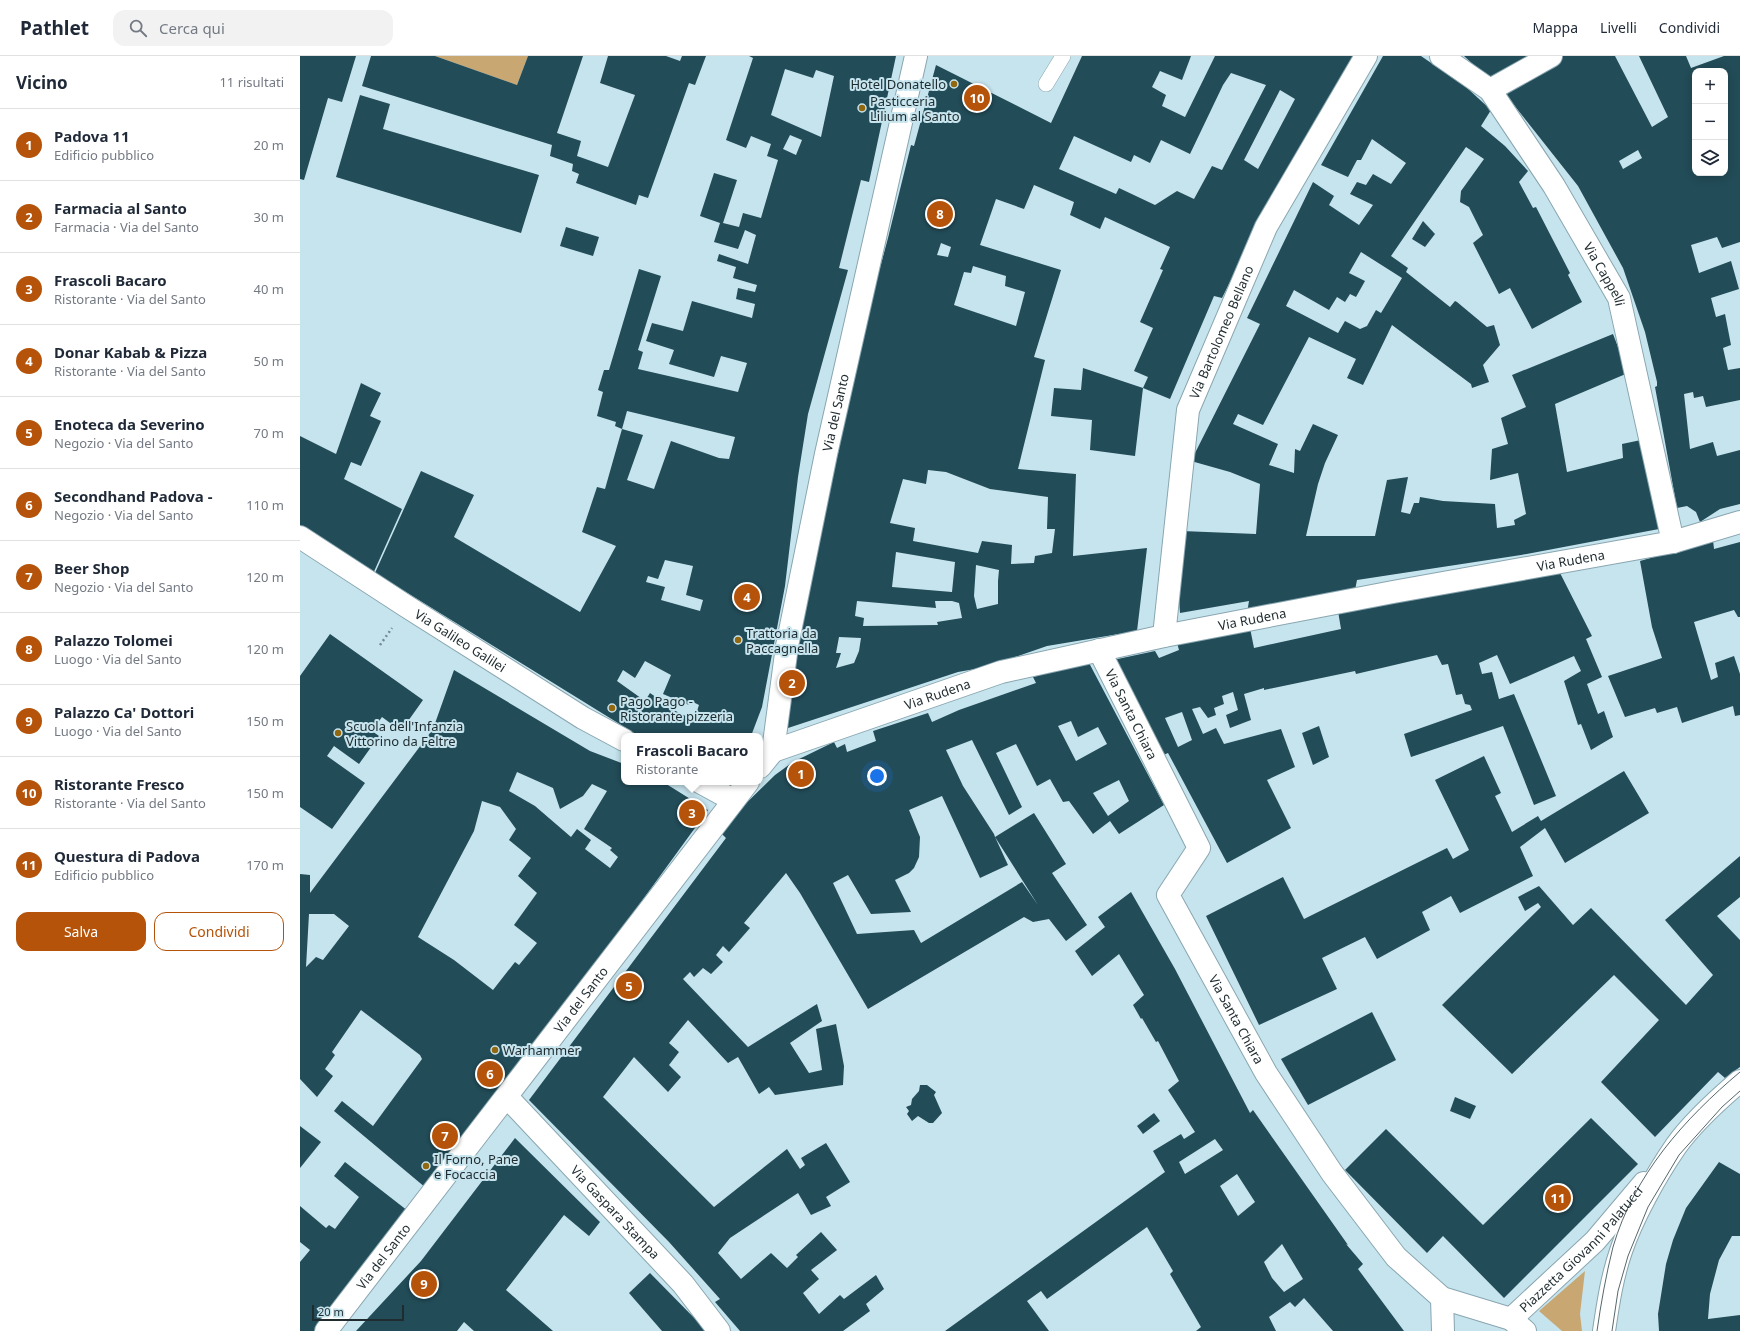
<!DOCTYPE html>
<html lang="it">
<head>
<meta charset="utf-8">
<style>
	body { margin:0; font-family:"Noto Sans",sans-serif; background:#f2f2f3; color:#1f2937 }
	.controls { position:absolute; right:12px; top:12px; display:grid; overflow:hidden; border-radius:8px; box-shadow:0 2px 10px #0003 }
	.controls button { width:36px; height:36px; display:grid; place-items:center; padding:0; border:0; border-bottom:1px solid #e0e1e3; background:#fff; color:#1f2937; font:20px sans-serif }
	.scale { position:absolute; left:12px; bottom:10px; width:92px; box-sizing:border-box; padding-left:4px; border:2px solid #1f2b2f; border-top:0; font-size:11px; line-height:14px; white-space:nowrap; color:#1f2b2f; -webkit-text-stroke:3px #c6e4ee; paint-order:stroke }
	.you { position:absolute; left:577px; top:720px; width:14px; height:14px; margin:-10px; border:3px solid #fff; border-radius:50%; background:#1a73e8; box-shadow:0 0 0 6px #1a73e833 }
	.badge { display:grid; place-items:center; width:26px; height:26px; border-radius:50%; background:#b45309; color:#fff; font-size:13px; font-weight:700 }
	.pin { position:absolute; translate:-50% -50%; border:2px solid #fff; box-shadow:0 1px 4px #0006 }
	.popup { position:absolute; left:321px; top:677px; width:142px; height:52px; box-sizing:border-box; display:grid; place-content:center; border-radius:8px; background:#fff; filter:drop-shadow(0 1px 3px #0005); font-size:13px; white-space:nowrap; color:#747a83 }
	.popup b { font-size:15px; color:#1f2937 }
	.popup::after { content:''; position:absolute; left:50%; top:100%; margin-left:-8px; border:8px solid transparent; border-top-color:#fff }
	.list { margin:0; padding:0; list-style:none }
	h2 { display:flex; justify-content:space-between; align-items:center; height:52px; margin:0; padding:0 16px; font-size:17px }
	h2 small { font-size:13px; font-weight:400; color:#747a83 }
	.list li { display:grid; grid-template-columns:26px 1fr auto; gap:12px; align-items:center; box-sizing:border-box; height:72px; padding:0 16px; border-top:1px solid #e0e1e3 }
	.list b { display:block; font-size:15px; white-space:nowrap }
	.list p { margin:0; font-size:13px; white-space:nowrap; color:#747a83 }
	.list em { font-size:13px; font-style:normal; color:#747a83 }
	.actions { display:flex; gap:8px; padding:12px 16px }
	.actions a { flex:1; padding:9px 0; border:1px solid #b45309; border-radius:12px; text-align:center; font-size:14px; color:#b45309 }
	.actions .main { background:#b45309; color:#fff }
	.icon { flex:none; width:22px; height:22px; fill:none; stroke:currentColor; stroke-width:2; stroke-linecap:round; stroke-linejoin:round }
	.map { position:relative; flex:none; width:1440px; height:1275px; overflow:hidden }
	header { display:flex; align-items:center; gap:24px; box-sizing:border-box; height:56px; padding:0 20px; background:#fff; border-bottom:1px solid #e0e1e3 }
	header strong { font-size:19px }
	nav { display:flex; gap:22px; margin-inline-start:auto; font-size:14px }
	.search { width:280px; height:36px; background:#f2f2f3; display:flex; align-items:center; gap:10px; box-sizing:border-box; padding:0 14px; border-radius:12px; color:#747a83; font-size:15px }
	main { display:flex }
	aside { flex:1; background:#fff }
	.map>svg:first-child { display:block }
	.green { fill:#c8a772 }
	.building { fill:#224c58; fill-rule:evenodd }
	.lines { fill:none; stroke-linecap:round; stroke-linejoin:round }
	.lane-casing { stroke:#89a6b0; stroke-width:16 }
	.street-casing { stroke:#89a6b0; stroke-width:24 }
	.path { stroke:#748990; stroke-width:2.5; stroke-dasharray:2 3; stroke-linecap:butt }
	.lane { stroke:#fff; stroke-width:15 }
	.street { stroke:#fff; stroke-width:22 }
	.tram { stroke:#55676d; stroke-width:1 }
	.poi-dot { fill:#916810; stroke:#c6e4ee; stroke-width:1.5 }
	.labels { text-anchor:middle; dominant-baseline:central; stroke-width:4; stroke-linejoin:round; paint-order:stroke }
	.poi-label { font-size:13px; fill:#1f2b2f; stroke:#c6e4ee; text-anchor:start }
	.street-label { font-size:13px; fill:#1f2b2f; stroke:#c6e4ee }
</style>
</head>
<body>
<header>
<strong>Pathlet</strong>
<div class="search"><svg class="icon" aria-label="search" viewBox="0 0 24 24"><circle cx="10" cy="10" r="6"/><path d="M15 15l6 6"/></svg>Cerca qui</div>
<nav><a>Mappa</a><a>Livelli</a><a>Condividi</a></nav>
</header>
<main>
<aside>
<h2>Vicino<small>11 risultati</small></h2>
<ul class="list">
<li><span class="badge">1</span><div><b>Padova 11</b><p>Edificio pubblico</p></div><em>20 m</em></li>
<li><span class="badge">2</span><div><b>Farmacia al Santo</b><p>Farmacia · Via del Santo</p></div><em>30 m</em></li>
<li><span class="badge">3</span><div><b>Frascoli Bacaro</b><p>Ristorante · Via del Santo</p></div><em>40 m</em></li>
<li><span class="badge">4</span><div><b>Donar Kabab &amp; Pizza</b><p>Ristorante · Via del Santo</p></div><em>50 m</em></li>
<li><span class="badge">5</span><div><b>Enoteca da Severino</b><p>Negozio · Via del Santo</p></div><em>70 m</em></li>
<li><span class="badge">6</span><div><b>Secondhand Padova -</b><p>Negozio · Via del Santo</p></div><em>110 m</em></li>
<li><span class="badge">7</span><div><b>Beer Shop</b><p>Negozio · Via del Santo</p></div><em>120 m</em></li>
<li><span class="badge">8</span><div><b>Palazzo Tolomei</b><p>Luogo · Via del Santo</p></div><em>120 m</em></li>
<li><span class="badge">9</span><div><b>Palazzo Ca' Dottori</b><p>Luogo · Via del Santo</p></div><em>150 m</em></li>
<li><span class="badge">10</span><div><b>Ristorante Fresco</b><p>Ristorante · Via del Santo</p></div><em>150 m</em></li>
<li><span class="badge">11</span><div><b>Questura di Padova</b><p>Edificio pubblico</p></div><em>170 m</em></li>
</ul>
<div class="actions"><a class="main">Salva</a><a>Condividi</a></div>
</aside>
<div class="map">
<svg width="1440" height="1275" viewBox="0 0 1440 1275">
	<rect width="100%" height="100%" fill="#c6e4ee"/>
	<g class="green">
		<path d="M135,0H228L217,29Z"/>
		<path d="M1285,1215L1280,1258L1282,1275H1262L1239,1255Z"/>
	</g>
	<g class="building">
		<path d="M0,0H56L42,46L28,42L4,124L0,123Z"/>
		<path d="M71,0H135L217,29L228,0H283L257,77L281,85L277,100L308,111L335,39L300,27L308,0H366L380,5L382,0H406L395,29L389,27L348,142L339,139L336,149L276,127L279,118L272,115L273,108L250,100L252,89L62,30Z"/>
		<path d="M449,0H596L569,126L561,124L539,212L548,214L508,358L498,421L485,530L462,651L451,680H339L75,517L121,415L174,439L154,481L280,556L316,490L282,476L297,431L305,433L322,373L315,370L316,366L297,360L303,336L298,334L304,314H309L339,213L361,220L338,294L343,296L338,313L438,336L447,307L421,300L414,321L369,308L374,294L346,285L352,267L383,275L392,245L452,262L455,248L436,243L438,232L455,236L457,229L433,222L436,211L417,205L419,198L448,208L456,179L445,174L438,193L414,186L420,167L400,160L414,117L437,124L423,167L439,171L443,157L461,162L478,104L467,100L471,88L451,80L446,92L426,84L453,2ZM485,13L513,22L516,14L534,20L521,81L471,59ZM490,79L502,84L496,99L483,93ZM327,355L435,381L429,403L419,402L371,385L354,433L327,424L343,379L322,373ZM365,504L393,510L386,539L403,544L400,555L361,544L365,531L346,526L348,520L358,523ZM345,605L371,619L363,638L389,649L391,645L399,649L394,664L359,647L360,644L350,637L345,645L317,625L323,614L335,622Z"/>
		<path d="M782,0H891L882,24L860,15L852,31L866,39L862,50L885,61L915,0H1056L965,156L922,242L914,240L870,343L843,332L835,400L790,394L792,364L751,360L754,332L781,334L783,312L843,332L848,321L834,315L853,272L840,266L863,214L860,213L870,191L805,161L800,173L770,159L774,146L734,129L724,153L696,143L680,189L761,214L734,301L745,304L718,413L776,418L773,500L847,492L837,575L747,590L686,611L658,616L485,673L502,556L539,393L532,391L588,182L611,89L614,90L636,9L751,67ZM931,17L966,29L922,114L912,110L894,143L877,135L855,149L819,132L816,138L759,113L774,80L831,106L834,99L850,107L861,84L890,98L923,29ZM980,34L995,43L958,113L944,104ZM641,187L651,191L648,201L637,199ZM673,210L706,220L705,230L725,236L716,270L654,249L664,216L671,217ZM628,414L646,416L690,433L748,441L747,473H755L752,497L735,500L734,507L711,508L712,489L682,485L678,497L613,485L615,472L590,467L603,423L626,428ZM596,496L655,506L652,536L592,531ZM676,509L699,514L698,525V548L677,553L674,540ZM557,545L636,552L635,545H652L659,547L662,562L637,566L638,569L563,570L564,562L555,560ZM539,581L561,582L559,595L554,607L536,612L541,597H536Z"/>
		<path d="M1083,0H1121L1166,31L1191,54L1181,70L1205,90L1228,115L1219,126L1233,152L1236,151L1270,217L1268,219L1282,246L1232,273L1210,232L1199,238L1173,187L1183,179L1169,151L1160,146L1161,135L1184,103L1166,91L1091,200L1108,212L1106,216L1150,251L1155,245L1157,246L1187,271L1194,269L1200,289L1183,309L1189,326L1172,332L1171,328L1092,269L1063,329L1047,322L1056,303L1009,281L963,369L938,358L933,368L978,388L969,409L994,417L995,393L1000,395L1013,368L1038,379L1025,407L1018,428L1006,480H1075L1087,424L1108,421L1101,456L1110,458L1114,447H1119L1120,441L1143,445L1195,448L1197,472L1215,469L1214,464L1226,458L1218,417L1190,424L1192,393L1208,388L1201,362L1226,351L1212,319L1313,278L1328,317L1255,348L1267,416L1323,402L1322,388L1341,384L1359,473L1221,499L1057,524L1055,534L947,557L949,545L880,557L877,515L882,475L956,478L960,428L930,416L891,405L960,268L947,262L1013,126L1034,140L1029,149L1059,169L1073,149L1050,138L1057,126L1066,129L1073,118L1091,128L1106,107L1072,83L1061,104H1057L1048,121L1021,109ZM1061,196L1102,222L1081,257L1076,254L1067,270L1060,273L1045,265L1038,277L986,250L994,234L1029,254L1037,241L1045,246L1050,238L1056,241L1065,225L1049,217Z"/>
		<path d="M1164,0H1239L1191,25Z"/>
		<path d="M1261,0H1315L1352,71L1368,61L1339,0H1386L1391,12L1424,0H1440V186L1422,192L1417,181L1391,189L1399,217L1431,205L1439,233L1411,242L1416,261L1425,258L1431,289L1423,292L1428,314L1440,312V344L1406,351L1403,340L1394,342L1393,336L1384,338L1390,393L1413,386L1417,400L1440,394V448L1420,453L1400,466L1396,456L1387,450L1377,452L1355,331L1357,330V326L1345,276L1323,212L1278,130L1202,34ZM1395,15H1425V117H1395ZM1338,94L1342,102L1323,113L1319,105Z"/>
		<path d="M60,39L90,48L83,73L239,119L221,177L36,121Z"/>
		<path d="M1123,165L1135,178L1125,191L1112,183Z"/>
		<path d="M266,171L299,181L293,200L260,190Z"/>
		<path d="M61,327L81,337L70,360L81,365L61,410L51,406L44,423L102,453L72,520L0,472V380L36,398Z"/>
		<path d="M1413,484L1414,493L1440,486V561H1438L1434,554L1394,566L1411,624L1418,621L1415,607L1434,600L1440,618V659L1435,660L1433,650L1382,667L1377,651L1357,657L1355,652L1325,661L1308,620L1362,602L1352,571L1340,505Z"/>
		<path d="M1259,515L1292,580L1286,583L1302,621L1287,628L1298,658L1304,655L1313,681L1291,694L1281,668L1278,669L1264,625L1281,615L1274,600L1210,628L1197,599L1179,607L1182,618L1192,616L1199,643L1214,638L1256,740L1234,749L1203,670L1111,701L1104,678L1172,654L1170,649L1165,648L1162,638L1156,639L1148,608L1142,609L1137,599L1056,618L1055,615L964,634V632L944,638L951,664L930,672L926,659L938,654L933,636L922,640L924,648L914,652L916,659L908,662L900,651L892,653L903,678L916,672L924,688L981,673L995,711L967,724L991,772L927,807L868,697L861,700L813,604L855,595L859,602L879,594L877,587L950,572L954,592L1041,573L1038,555ZM882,656L892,684L878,691L865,662Z"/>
		<path d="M30,578L123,644L101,675L82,661L72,675L79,680L59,708L34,690L27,700L65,727L32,773L0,751V620Z"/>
		<path d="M788,605L864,749L819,778L810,765L793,778L769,745L763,746L750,723L737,730L716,688L696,697L722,751L709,759L672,684L646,694L663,730L694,778L695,781L708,809L680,822L642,740L609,754L620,781L619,801L614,812L609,817L595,824L611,856L571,858L548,819L533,827L557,878L614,874L621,887L722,826L738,849L695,781L734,757L766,808L752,817L787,869L766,885L749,863L733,866L724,861L568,953L500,837L486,817L444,867L450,872L429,896L423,890L416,899L423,906L411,918L403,912L394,921L390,916L383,923L448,991L517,948L522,965L490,987L509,1017L522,1014L516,973L536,968L544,1010L543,1029L475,1039L469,1031L459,1038L438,1001L428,1007L388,964L369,987L379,996L369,1009L381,1021L368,1036L334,1001L303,1041L414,1151L487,1093L500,1113L505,1109L501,1102L526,1087L550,1126L526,1141L531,1150L511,1159L498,1137L430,1182L418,1197L441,1223L471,1197L487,1212L498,1201L496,1199L521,1176L537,1194L511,1214L519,1223L503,1237L519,1258L540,1239L544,1243L576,1219L584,1233L566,1248L570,1255L543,1275H440L415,1246L420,1243L369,1186L229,1044L426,782L420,776L433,760L475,719L493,706L534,686L537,692L545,688L547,696L576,685L573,675L628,657L632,666L659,654L736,627L733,621ZM771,665L778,681L798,671L807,688L776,705L758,670ZM819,724L829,745L808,760L793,737Z"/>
		<path d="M154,614L290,695L324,708V726H363L408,754L320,875L126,1132L34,1055L42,1045L73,1070L122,1003L120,999L61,954L32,996L35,999L25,1013L33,1020L17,1041L0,1023V818L10,819V837L133,673ZM217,716L253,732L260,753L283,740L292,728L307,735L284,773L312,792L310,794L318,801L310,812L285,793L291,784L277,773L271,781L235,750L209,735ZM182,745L200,751L216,773L209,784L231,802L218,820L237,837L214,869L237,887L219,909L215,906L193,934L154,904L118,881L174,775ZM9,858H34L49,870L23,904L16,901L6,911Z"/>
		<path d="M1019,670L1029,701L1013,709L1002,677Z"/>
		<path d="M1184,700L1201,737L1195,740L1212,776L1238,760L1241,765L1324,715L1349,757L1265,807L1245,772L1220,791L1233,820L1160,857L1151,840L1122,856L1130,874L1077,903L1065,881L1022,902L1037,933L959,969L906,860L983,821L1004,863L1147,792L1153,803L1169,794L1135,724Z"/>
		<path d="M1440,800V841L1417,860L1440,884V1011L1425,1022L1418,1016L1355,1081L1301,1026L1359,964L1314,919L1212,1018L1142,949L1241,851L1238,847L1225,855L1218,841L1239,830L1273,869L1291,852L1386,949L1413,919L1365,864Z"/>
		<path d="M831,836L875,913L950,1057L953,1054L1048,1189L1046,1188L1063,1208L1058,1213L1104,1275H1033L1004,1242L995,1251L990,1246L969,1261L976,1275H896L901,1271L870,1218L873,1215L847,1171L747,1243L741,1235L727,1245L749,1275H645L865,1116L853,1095L881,1078L884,1083L895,1076L868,1034L879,1025L858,985L856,986L842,962L841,963L833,949L844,939L819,898L792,920L775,895L805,871L798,861ZM915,1083L923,1094L885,1118L879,1106ZM937,1118L955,1146L938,1160L920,1130ZM982,1188L1003,1223L984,1236L972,1222L964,1206Z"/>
		<path d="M1072,956L1096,1004L1008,1049L981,1003Z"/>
		<path d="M620,1029H627L636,1036L634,1039L642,1057L633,1067H629L618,1060L612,1065L607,1058L609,1055L606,1051L611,1049L612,1043L619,1035Z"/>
		<path d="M1155,1041L1176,1050L1170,1063L1150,1055Z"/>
		<path d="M854,1057L860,1065L843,1078L837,1070Z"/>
		<path d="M1291,1062L1338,1108L1204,1242L1143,1180L1127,1197L1045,1114L1086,1073L1183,1169Z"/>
		<path d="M0,1070L21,1086L0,1112Z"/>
		<path d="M215,1082L300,1166L289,1180L264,1159L206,1234L253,1275H174L164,1266L157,1275H56L121,1205Z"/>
		<path d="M45,1106L108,1155L15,1275H0V1206L10,1194L0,1186V1150L26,1172L29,1169L35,1173L59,1141L34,1120Z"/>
		<path d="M1419,1106L1440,1118V1180H1432L1419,1204L1410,1238L1408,1263L1440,1259V1275H1359L1358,1258L1366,1208L1373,1184L1386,1152Z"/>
		<path d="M350,1217L407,1275H362L329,1237Z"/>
	</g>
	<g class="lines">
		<g class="lane-casing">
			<path id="lane" d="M746,28L763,0"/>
		</g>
		<g class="street-casing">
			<g id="street">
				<path id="s1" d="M1141,0L1190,34L1254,130L1319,242L1373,486"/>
				<path d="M1190,34L1251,0"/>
				<path id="s2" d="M0,481L106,550L283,662L324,684"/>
				<path id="s3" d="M864,580L888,354L966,171L1066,0"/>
				<path id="s4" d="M799,594L899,792L868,839L966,1017L1032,1117L1096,1201L1142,1242L1211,1263L1225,1275"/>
				<path id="s5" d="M473,695L701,616L864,580L1093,536L1373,486L1440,466"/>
				<path id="s6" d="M460,711L473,695L487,590L526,398L616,0"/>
				<path d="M400,726L433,744"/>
				<path id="s7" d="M207,1041L383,1228L419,1275"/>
				<path d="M1142,1242L1143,1275"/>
				<path id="s8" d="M1211,1263L1295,1185L1344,1127"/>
				<path id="s9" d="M26,1275L448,726"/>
				<path d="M1304,1275C1308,1248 1312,1221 1321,1195C1332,1162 1356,1119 1376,1090C1391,1069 1420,1042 1440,1025"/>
			</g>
		</g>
		<path class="path" d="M80,589L92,572"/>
		<use href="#lane" class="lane"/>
		<use href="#street" class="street"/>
		<g class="tram">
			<path d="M1297,1275C1301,1247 1306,1219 1313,1191C1334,1119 1384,1063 1440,1016"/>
			<path d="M1312,1275L1318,1235L1328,1200L1348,1151L1379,1099L1422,1051L1440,1035"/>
		</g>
	</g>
	<g class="poi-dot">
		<circle cx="654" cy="28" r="4"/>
		<circle cx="562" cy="52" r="4"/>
		<circle cx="438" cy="584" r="4"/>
		<circle cx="312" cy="652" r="4"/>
		<circle cx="38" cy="677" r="4"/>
		<circle cx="195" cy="994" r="4"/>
		<circle cx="126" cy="1110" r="4"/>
	</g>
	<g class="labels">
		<g class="poi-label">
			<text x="646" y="28" text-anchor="end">Hotel Donatello</text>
			<text x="570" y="45">Pasticceria<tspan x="570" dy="15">Lilium al Santo</tspan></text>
			<text x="446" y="577">Trattoria da<tspan x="446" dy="15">Paccagnella</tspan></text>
			<text x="320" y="645">Pago Pago -<tspan x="320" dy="15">Ristorante pizzeria</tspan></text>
			<text x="46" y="670">Scuola dell'Infanzia<tspan x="46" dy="15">Vittorino da Feltre</tspan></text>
			<text x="203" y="994">Warhammer</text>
			<text x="134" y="1103">Il Forno, Pane<tspan x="134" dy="15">e Focaccia</tspan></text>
		</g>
		<g class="street-label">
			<text stroke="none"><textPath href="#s1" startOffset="277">Via Cappelli</textPath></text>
			<text stroke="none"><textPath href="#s3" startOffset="312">Via Bartolomeo Bellano</textPath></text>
			<text stroke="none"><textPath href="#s6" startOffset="365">Via del Santo</textPath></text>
			<text stroke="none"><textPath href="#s5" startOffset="822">Via Rudena</textPath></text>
			<text stroke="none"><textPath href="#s5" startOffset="498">Via Rudena</textPath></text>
			<text stroke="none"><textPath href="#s2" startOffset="191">Via Galileo Galilei</textPath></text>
			<text stroke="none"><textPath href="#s5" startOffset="174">Via Rudena</textPath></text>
			<text stroke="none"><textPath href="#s4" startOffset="72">Via Santa Chiara</textPath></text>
			<text stroke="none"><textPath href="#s9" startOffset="418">Via del Santo</textPath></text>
			<text stroke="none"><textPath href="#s4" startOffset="420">Via Santa Chiara</textPath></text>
			<text stroke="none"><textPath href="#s7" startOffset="158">Via Gaspara Stampa</textPath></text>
			<text stroke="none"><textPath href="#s8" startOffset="99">Piazzetta Giovanni Palatucci</textPath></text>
			<text stroke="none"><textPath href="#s9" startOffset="94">Via del Santo</textPath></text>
		</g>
	</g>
</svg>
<div class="controls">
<button>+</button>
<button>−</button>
<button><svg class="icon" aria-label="layers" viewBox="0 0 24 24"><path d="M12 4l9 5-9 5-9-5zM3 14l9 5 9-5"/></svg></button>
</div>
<div class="scale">20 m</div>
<div class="you"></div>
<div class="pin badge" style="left:501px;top:718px">1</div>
<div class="pin badge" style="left:492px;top:627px">2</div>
<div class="pin badge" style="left:392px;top:757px">3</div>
<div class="popup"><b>Frascoli Bacaro</b>Ristorante</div>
<div class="pin badge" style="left:447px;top:541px">4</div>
<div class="pin badge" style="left:329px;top:930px">5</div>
<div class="pin badge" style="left:190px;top:1018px">6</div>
<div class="pin badge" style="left:145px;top:1080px">7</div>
<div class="pin badge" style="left:640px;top:158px">8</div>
<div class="pin badge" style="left:124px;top:1228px">9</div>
<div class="pin badge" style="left:677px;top:42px">10</div>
<div class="pin badge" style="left:1258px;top:1142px">11</div>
</div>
</main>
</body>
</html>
